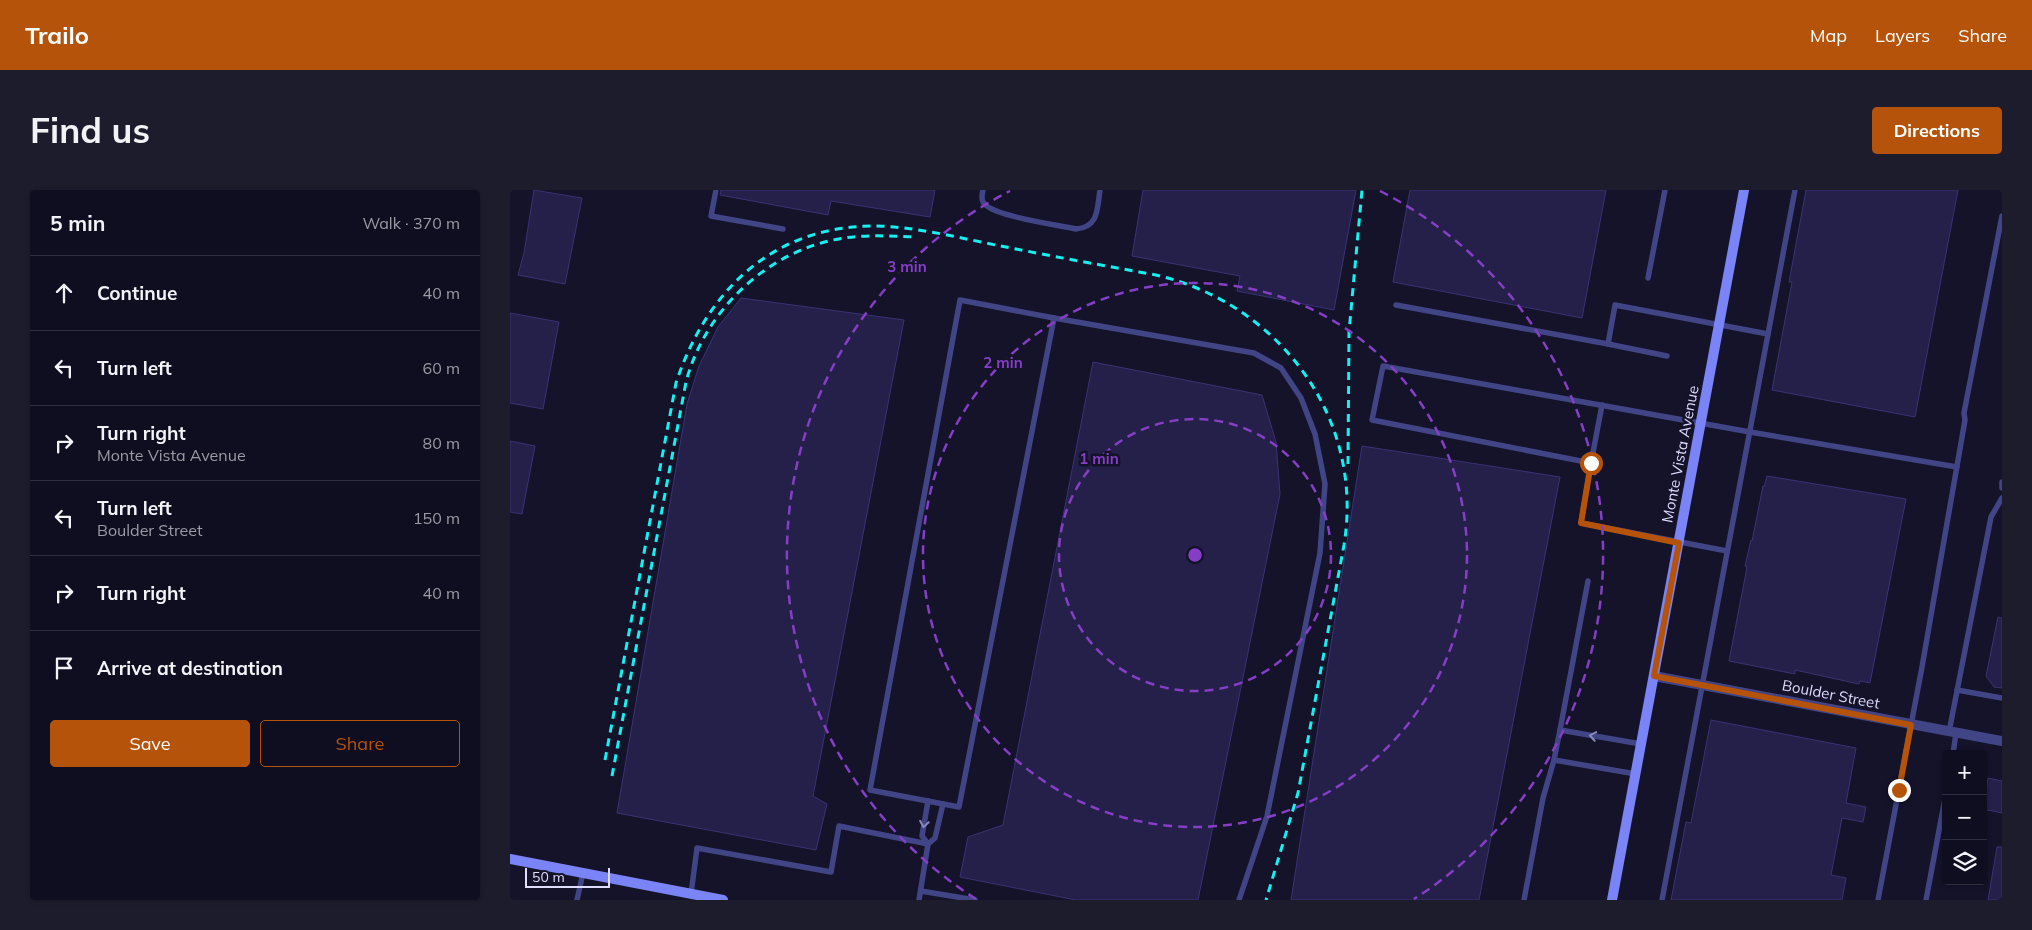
<!DOCTYPE html>
<html lang="en">
<head>
<meta charset="utf-8">
<style>
	body { margin:0; font-family:Mulish,sans-serif; background:#1d1c2d; color:#f1f3f6 }
	.controls { position:absolute; right:15px; bottom:15px; display:grid; overflow:hidden; border-radius:5px; box-shadow:0 1px 4px #0004 }
	.controls button { width:45px; height:45px; display:grid; place-items:center; padding:0; border:0; border-bottom:1px solid #2f2e3e; background:#0f0e20; color:#f1f3f6; font:25px sans-serif }
	.scale { position:absolute; left:15px; bottom:12px; width:85px; box-sizing:border-box; padding-left:5px; border:2px solid #deddfd; border-top:0; font-size:14px; line-height:18px; white-space:nowrap; color:#deddfd; -webkit-text-stroke:4px #14132a; paint-order:stroke }
	.stop { position:absolute; width:15px; height:15px; margin:-11px; border:4px solid #b45309; border-radius:50%; background:#fff }
	.stop.end { background:#b45309; border-color:#fff; box-shadow:0 1px 5px #0008 }
	.list { margin:0; padding:0; list-style:none }
	h2 { display:flex; justify-content:space-between; align-items:center; height:65px; margin:0; padding:0 20px; font-size:21px }
	h2 small { font-size:16px; font-weight:400; color:#9b9ca5 }
	.list li { display:grid; grid-template-columns:32px 1fr auto; gap:15px; align-items:center; box-sizing:border-box; height:75px; padding:0 20px; border-top:1px solid #2f2e3e }
	.list b { display:block; font-size:19px; white-space:nowrap }
	.list p { margin:0; font-size:16px; white-space:nowrap; color:#9b9ca5 }
	.list em { font-size:16px; font-style:normal; color:#9b9ca5 }
	.actions { display:flex; gap:10px; padding:15px 20px }
	.actions a { flex:1; padding:11px 0; border:1px solid #b45309; border-radius:5px; text-align:center; font-size:18px; color:#b45309 }
	.actions .main { background:#b45309; color:#fff }
	.icon { flex:none; width:28px; height:28px; fill:none; stroke:currentColor; stroke-width:2; stroke-linecap:round; stroke-linejoin:round }
	.map { position:relative; flex:none; width:1492px; height:710px; overflow:hidden; border-radius:5px }
	header { display:flex; align-items:center; gap:30px; box-sizing:border-box; height:70px; padding:0 25px; background:#b45309; color:#fff }
	header strong { font-size:24px }
	nav { display:flex; gap:28px; margin-inline-start:auto; font-size:18px }
	.intro { display:flex; align-items:center; justify-content:space-between; box-sizing:border-box; height:120px; padding:0 30px }
	h1 { margin:0; font-size:35px }
	.button { padding:12px 22px; border-radius:5px; background:#b45309; color:#fff; font-size:18px; font-weight:700 }
	main { display:flex; gap:30px; padding:0 30px }
	aside { flex:1; background:#0f0e20; border-radius:5px; box-shadow:0 1px 4px #0004 }
	.map>svg:first-child { display:block }
	.building { fill:#24204a; stroke:#3a3374 }
	.lines { fill:none; stroke-linecap:round; stroke-linejoin:round }
	.lane { stroke:#414586; stroke-width:5.5 }
	.street { stroke:#414586; stroke-width:10 }
	.secondary { stroke:#7b84f7; stroke-width:10 }
	.rail { stroke:#16f0f1; stroke-width:3; stroke-dasharray:8 6; stroke-linecap:butt }
	.oneway { stroke:#8889bc }
	.route { stroke:#b45309; stroke-width:6 }
	.ring { fill:none; stroke:#853ec5; stroke-width:2.5; stroke-dasharray:9 6 }
	.labels { text-anchor:middle; dominant-baseline:central; stroke-width:5; stroke-linejoin:round; paint-order:stroke }
	.street-label { font-size:15px; fill:#deddfd; stroke:#14132a }
	.centre { fill:#853ec5; stroke:#14132a; stroke-width:2.5 }
	.ring-label { font-size:15px; text-anchor:middle; font-weight:bold; fill:#853ec5; stroke:#14132a; stroke-width:5; stroke-linejoin:round; paint-order:stroke }
</style>
</head>
<body>
<header>
<strong>Trailo</strong>
<nav><a>Map</a><a>Layers</a><a>Share</a></nav>
</header>
<div class="intro"><h1>Find us</h1><a class="button">Directions</a></div>
<main>
<aside>
<h2>5 min<small>Walk · 370 m</small></h2>
<ul class="list">
<li><svg class="icon" aria-label="ahead" viewBox="0 0 24 24"><path d="M12 20V5M6 11l6-6 6 6"/></svg><div><b>Continue</b></div><em>40 m</em></li>
<li><svg class="icon" aria-label="left" viewBox="0 0 24 24"><path d="M17 20v-9H6M10 6l-5 5 5 5"/></svg><div><b>Turn left</b></div><em>60 m</em></li>
<li><svg class="icon" aria-label="right" viewBox="0 0 24 24"><path d="M7 20v-9h11M14 6l5 5-5 5"/></svg><div><b>Turn right</b><p>Monte Vista Avenue</p></div><em>80 m</em></li>
<li><svg class="icon" aria-label="left" viewBox="0 0 24 24"><path d="M17 20v-9H6M10 6l-5 5 5 5"/></svg><div><b>Turn left</b><p>Boulder Street</p></div><em>150 m</em></li>
<li><svg class="icon" aria-label="right" viewBox="0 0 24 24"><path d="M7 20v-9h11M14 6l5 5-5 5"/></svg><div><b>Turn right</b></div><em>40 m</em></li>
<li><svg class="icon" aria-label="arrive" viewBox="0 0 24 24"><path d="M6 21V4h12l-3 4 3 4H6"/></svg><div><b>Arrive at destination</b></div></li>
</ul>
<div class="actions"><a class="main">Save</a><a>Share</a></div>
</aside>
<div class="map">
<svg width="1492" height="710" viewBox="0 0 1492 710">
	<rect width="100%" height="100%" fill="#14132a"/>
	<g class="building">
		<path d="M24,0L72,8L55,94L8,85L14,63Z"/>
		<path d="M211,0H425L420,27L321,11L318,25L210,5Z"/>
		<path d="M633,0H846L824,120L727,101L730,86L622,66Z"/>
		<path d="M900,0H1096L1072,128L883,92Z"/>
		<path d="M1296,0H1448L1405,227L1262,200L1282,92H1279Z"/>
		<path d="M231,108L394,130L303,606L317,614L306,660L107,623L177,214L189,176L208,137Z"/>
		<path d="M0,123L49,132L33,219L0,213Z"/>
		<path d="M583,172L752,205L766,252L770,304L688,710H566L450,687L458,647L493,635Z"/>
		<path d="M0,251L25,256L12,324L0,322Z"/>
		<path d="M852,256L1050,287L969,710H781Z"/>
		<path d="M1257,286L1396,309L1360,493L1350,491L1349,494L1285,480V484L1219,471L1237,377L1235,376L1241,350L1242,351L1253,296L1254,297Z"/>
		<path d="M1488,427L1492,428V498L1484,497L1476,486Z"/>
		<path d="M1201,530L1346,558L1336,613L1356,617L1353,632L1332,628L1321,685L1336,688L1332,710H1161L1176,632L1181,633Z"/>
		<path d="M1478,588L1492,591V623L1473,619Z"/>
		<path d="M1487,657H1492V710H1478Z"/>
	</g>
	<g class="lines">
		<g class="lane">
			<path d="M206,0L201,26L273,39"/>
			<path d="M473,0C472,4 471,8 473,12C480,26 548,35 566,39C589,37 587,19 590,0"/>
			<path d="M1138,88L1155,0"/>
			<path d="M450,110L544,128L449,617L360,600Z"/>
			<path d="M886,115L1098,154L1105,115L1258,144"/>
			<path d="M544,128L744,163L771,178L791,208L805,244L815,294L810,363L757,626L729,710"/>
			<path d="M1098,154L1157,166"/>
			<path d="M1081,273L1092,215"/>
			<path d="M1492,292V298"/>
			<path d="M1217,361L1071,333L1081,273L862,230L873,176L1240,242L1447,277"/>
			<path d="M1447,500L1492,508"/>
			<path d="M1050,540L1078,391"/>
			<path d="M1439,542L1481,327L1492,308"/>
			<path d="M1443,564L1446,543"/>
			<path d="M1126,584L1044,570L1050,540L1131,554"/>
			<path d="M418,654L412,646L418,611"/>
			<path d="M411,701L465,710"/>
			<path d="M181,704L187,658L321,682L329,636L418,654"/>
			<path d="M67,710L73,683"/>
			<path d="M409,710L418,654L425,648L433,614"/>
			<path d="M1014,710L1033,608L1044,570"/>
			<path d="M1152,710L1285,0"/>
			<path d="M1368,710L1412,477L1455,230L1454,223L1492,26"/>
			<path d="M1416,710L1436,603"/>
		</g>
		<path class="street" d="M1144,486L1492,551"/>
		<g class="secondary">
			<path d="M0,669L213,710"/>
			<path d="M1102,710L1234,0"/>
		</g>
		<g class="rail">
			<path d="M838,274L839,142L852,0"/>
			<path d="M95,570L166,193C196,102 261,37 362,36C406,36 453,49 496,57C546,67 596,76 646,85C768,113 855,227 834,355L788,603L756,710"/>
			<path d="M102,586L176,192C194,123 253,65 323,50C351,44 379,46 407,47"/>
		</g>
	</g>
	<defs><path id="oneway-chevron" d="M-2-3.5L2.5 0L-2 3.5" fill="none" stroke-width="1.6" stroke-linecap="round" stroke-linejoin="round" transform="scale(1.25)"/></defs>
	<g class="oneway">
		<use href="#oneway-chevron" transform="translate(1083 546) rotate(-170)"/>
		<use href="#oneway-chevron" transform="translate(414 634) rotate(99)"/>
	</g>
	<g class="lines">
		<path class="route" d="M1081,273L1071,333L1169,353L1144,486L1401,535L1389,600"/>
	</g>
	<g class="ring">
		<circle cx="685" cy="365" r="136"/>
		<circle cx="685" cy="365" r="272"/>
		<path d="M466 709A408 408 0 0 1 500 1M870 1A408 408 0 0 1 904 709"/>
	</g>
	<g class="labels">
		<g class="street-label">
			<text transform="translate(1170 264) rotate(-79)">Monte Vista Avenue</text>
			<text transform="translate(1321 504) rotate(11)">Boulder Street</text>
		</g>
	</g>
	<circle cx="685" cy="365" r="8" class="centre"/>
	<g class="ring-label">
		<text x="397" y="82">3 min</text>
		<text x="493" y="178">2 min</text>
		<text x="589" y="274">1 min</text>
	</g>
</svg>
<div class="controls">
<button>+</button>
<button>−</button>
<button><svg class="icon" aria-label="layers" viewBox="0 0 24 24"><path d="M12 4l9 5-9 5-9-5zM3 14l9 5 9-5"/></svg></button>
</div>
<div class="scale">50 m</div>
<div class="stop" style="left:1081px;top:273px"></div>
<div class="stop end" style="left:1389px;top:600px"></div>
</div>
</main>
</body>
</html>
